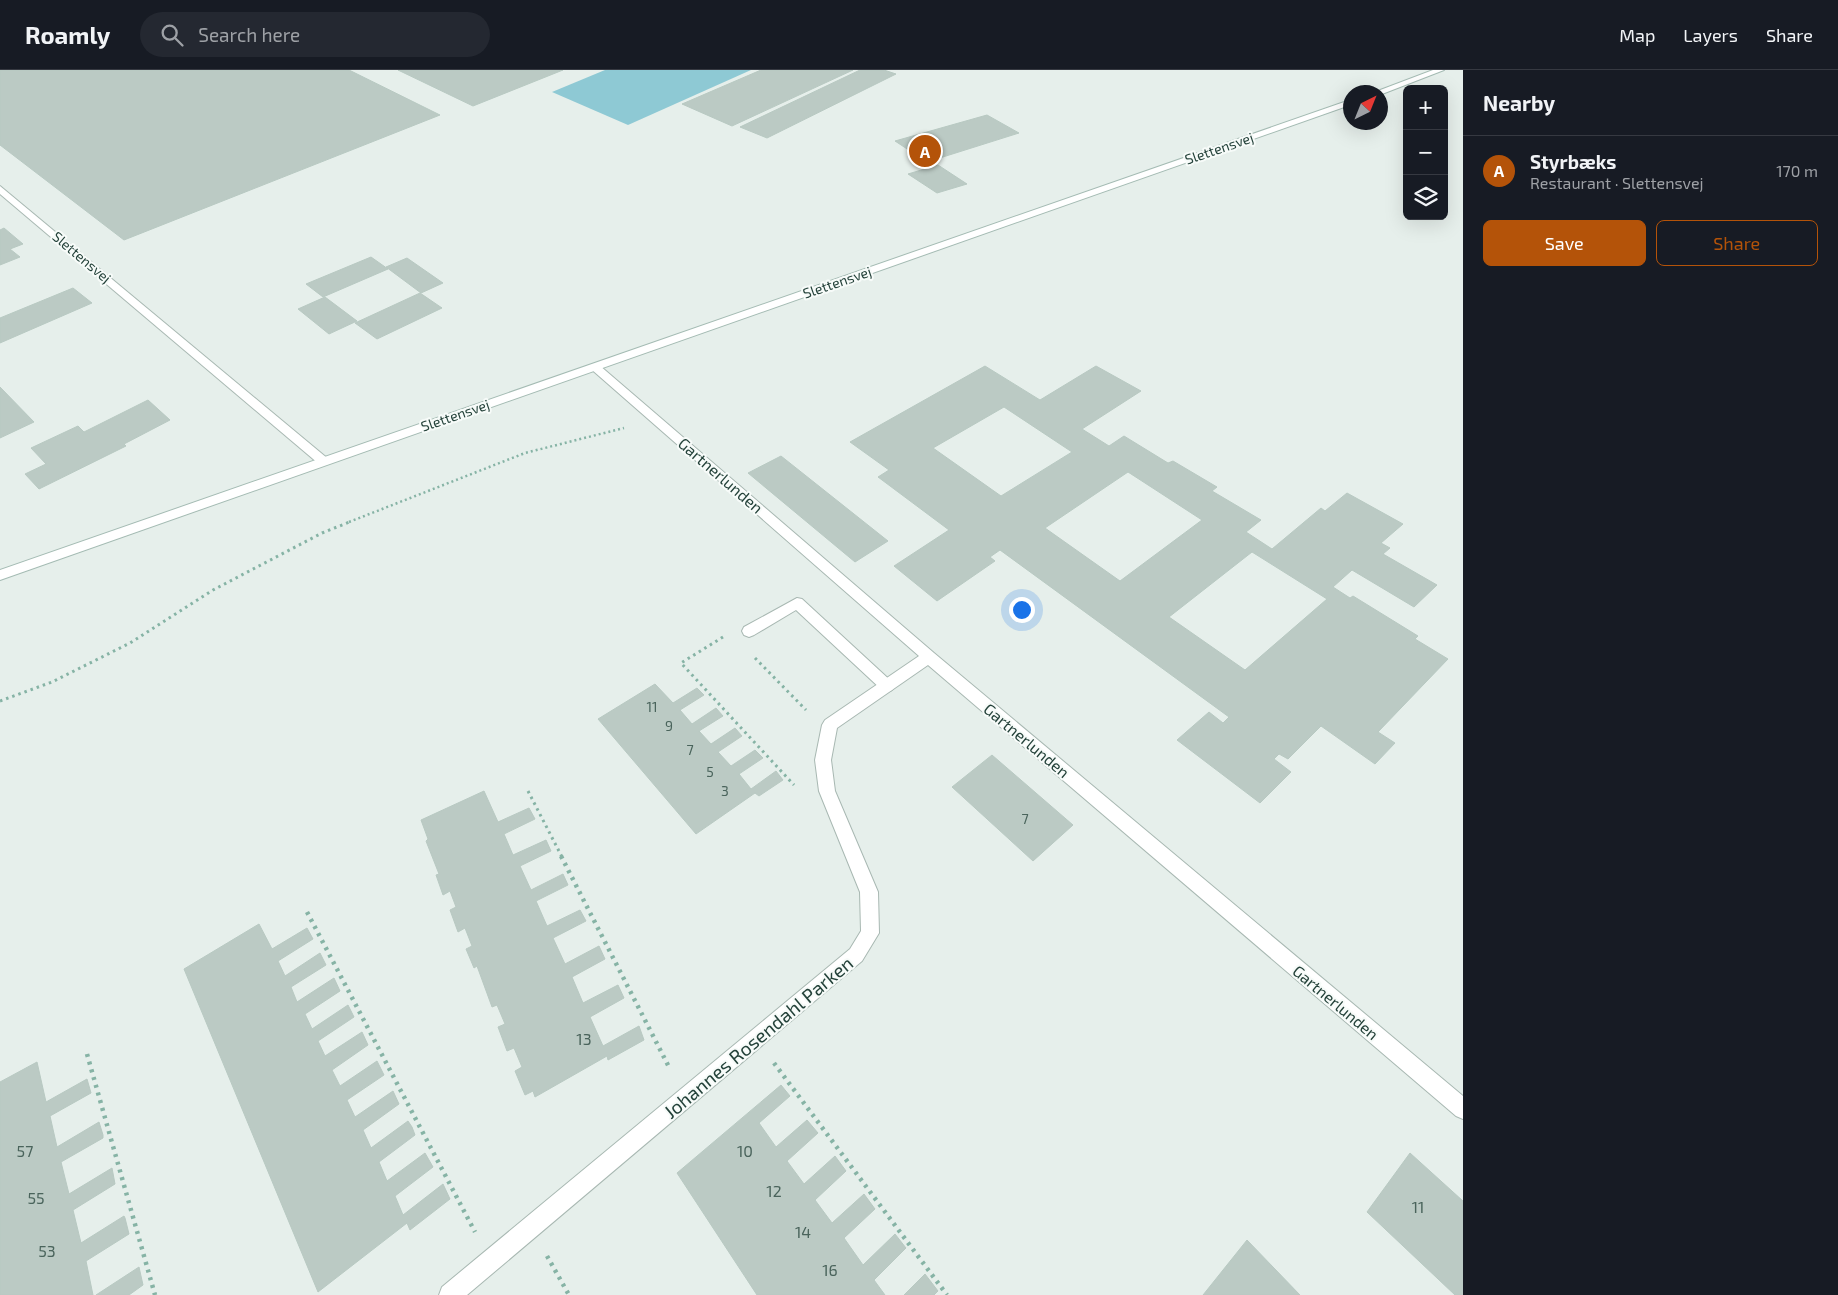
<!DOCTYPE html>
<html lang="en">
<head>
<meta charset="utf-8">
<style>
	body { margin:0; font-family:"Exo 2",sans-serif; background:#242831; color:#f1f3f6 }
	.controls { position:absolute; right:15px; top:15px; display:grid; overflow:hidden; border-radius:8px; box-shadow:0 5px 20px #0002 }
	.controls button { width:45px; height:45px; display:grid; place-items:center; padding:0; border:0; border-bottom:1px solid #363941; background:#171b24; color:#f1f3f6; font:25px sans-serif }
	.compass { position:absolute; left:1343px; top:15px; width:45px; height:45px; border-radius:50%; background:#171b24; box-shadow:0 5px 20px #0002; rotate:43deg }
	.you { position:absolute; left:1021px; top:539px; width:18px; height:18px; margin:-12px; border:4px solid #fff; border-radius:50%; background:#1a73e8; box-shadow:0 0 0 8px #1a73e833 }
	.badge { display:grid; place-items:center; width:32px; height:32px; border-radius:50%; background:#b45309; color:#fff; font-size:16px; font-weight:700 }
	.pin { position:absolute; translate:-50% -50%; border:2px solid #fff; box-shadow:0 1px 5px #0006 }
	.list { margin:0; padding:0; list-style:none }
	h2 { display:flex; justify-content:space-between; align-items:center; height:65px; margin:0; padding:0 20px; font-size:21px }
	h2 small { font-size:16px; font-weight:400; color:#9ea1a6 }
	.list li { display:grid; grid-template-columns:32px 1fr auto; gap:15px; align-items:center; box-sizing:border-box; height:70px; padding:0 20px; border-top:1px solid #363941 }
	.list b { display:block; font-size:19px; white-space:nowrap }
	.list p { margin:0; font-size:16px; white-space:nowrap; color:#9ea1a6 }
	.list em { font-size:16px; font-style:normal; color:#9ea1a6 }
	.actions { display:flex; gap:10px; padding:15px 20px }
	.actions a { flex:1; padding:11px 0; border:1px solid #b45309; border-radius:8px; text-align:center; font-size:18px; color:#b45309 }
	.actions .main { background:#b45309; color:#fff }
	.icon { flex:none; width:28px; height:28px; fill:none; stroke:currentColor; stroke-width:2; stroke-linecap:round; stroke-linejoin:round }
	.map { position:relative; flex:none; width:1463px; height:1225px; overflow:hidden }
	header { display:flex; align-items:center; gap:30px; box-sizing:border-box; height:70px; padding:0 25px; background:#171b24; border-bottom:1px solid #363941 }
	header strong { font-size:24px }
	nav { display:flex; gap:28px; margin-inline-start:auto; font-size:18px }
	.search { width:350px; height:45px; background:#242831; display:flex; align-items:center; gap:12px; box-sizing:border-box; padding:0 18px; border-radius:28px; color:#9ea1a6; font-size:19px }
	main { display:flex }
	aside { flex:1; background:#171b24 }
	.map>svg:first-child { display:block }
	.water { fill:#8ec9d4 }
	.building { fill:#bbcac4; stroke:#b8c9c2; fill-rule:evenodd }
	.lines { fill:none; stroke-linecap:round; stroke-linejoin:round }
	.lane-casing { stroke:#a8b8b2; stroke-width:2 }
	.street-casing { stroke:#a8b8b2; stroke-width:2 }
	.secondary-casing { stroke:#a4bbb3; stroke-width:2 }
	.path-far2 { stroke:#86b3a5; stroke-width:2.5; stroke-dasharray:2 3; stroke-linecap:butt }
	.path-far1 { stroke:#86b3a5; stroke-width:3; stroke-dasharray:2.5 4; stroke-linecap:butt }
	.path { stroke:#86b3a5; stroke-width:4.5; stroke-dasharray:3 5; stroke-linecap:butt }
	.lane { fill:#fff; fill-rule:evenodd }
	.street { fill:#fff; fill-rule:evenodd }
	.secondary { fill:#fff; fill-rule:evenodd }
	.labels { text-anchor:middle; dominant-baseline:central; stroke-width:4; stroke-linejoin:round; paint-order:stroke }
	.far-street-label { font-size:14px; fill:#24423a; stroke:#f7fbf9 }
	.number-label { font-size:14px; fill:#4a645c }
	.street-label { font-size:16px; fill:#24423a; stroke:#f7fbf9 }
	.near-number-label { font-size:16px; fill:#4a645c }
	.near-street-label { font-size:19px; fill:#24423a; stroke:#f7fbf9 }
</style>
</head>
<body>
<header>
<strong>Roamly</strong>
<div class="search"><svg class="icon" aria-label="search" viewBox="0 0 24 24"><circle cx="10" cy="10" r="6"/><path d="M15 15l6 6"/></svg>Search here</div>
<nav><a>Map</a><a>Layers</a><a>Share</a></nav>
</header>
<main>
<div class="map">
<svg width="1463" height="1225" viewBox="0 0 1463 1225">
	<rect width="100%" height="100%" fill="#e6efeb"/>
	<path class="water" d="M605,0H751L628,55L552,22Z"/>
	<g class="building">
		<path d="M0,0H349L440,45L124,170L0,75Z"/>
		<path d="M398,0H563L473,36Z"/>
		<path d="M761,0H853L732,56L682,34Z"/>
		<path d="M860,0H884L896,4L767,68L740,57Z"/>
		<path d="M987,45L1019,63L927,92L895,71Z"/>
		<path d="M938,95L967,114L937,123L908,104Z"/>
		<path d="M4,158L23,174L10,179L20,187L0,195V160Z"/>
		<path d="M371,187L388,199L323,227L306,214Z"/>
		<path d="M407,188L443,213L421,223L386,197Z"/>
		<path d="M73,218L92,233L0,273V248Z"/>
		<path d="M420,223L442,238L377,269L355,253Z"/>
		<path d="M325,227L357,251L329,264L298,239Z"/>
		<path d="M985,296L1040,330L1096,296L1141,321L1082,359L1109,376L1124,366L1168,393L1173,391L1217,417L1212,421L1261,450L1246,462L1272,479L1321,438L1325,441L1347,423L1403,454L1381,473L1390,478L1383,484L1437,515L1414,537L1352,500L1333,517L1350,528L1353,526L1418,566L1415,569L1448,589L1378,662L1395,673L1375,694L1321,656L1288,689L1279,684L1274,689L1291,702L1260,733L1177,670L1209,642L1223,653L1229,647L1000,480L990,487L995,491L937,531L894,496L949,460L878,407L889,400L850,372ZM1004,337L1072,382L1001,426L933,378ZM1128,402L1202,450L1120,511L1045,458ZM1252,482L1327,529L1245,600L1169,547Z"/>
		<path d="M0,317L34,352L0,368Z"/>
		<path d="M148,330L170,350L124,374L126,376L39,419L25,404L46,394L31,378L78,356L84,362Z"/>
		<path d="M781,386L888,471L855,492L748,403Z"/>
		<path d="M655,614L673,633L697,618L704,625L680,640L692,654L716,638L723,646L699,661L711,674L735,658L742,666L718,682L731,696L755,680L763,688L739,704L751,719L776,701L783,710L759,726L755,723L696,764L598,649Z"/>
		<path d="M992,685L1073,755L1033,791L952,717Z"/>
		<path d="M484,721L498,752L529,738L535,749L504,764L513,785L546,770L551,781L520,796L531,820L563,804L568,815L536,831L547,856L580,840L586,851L553,868L565,894L599,876L605,889L572,907L583,933L618,915L624,928L590,947L603,976L639,956L644,970L608,990L607,986L535,1027L533,1021L525,1025L515,1001L522,997L514,978L507,981L498,957L505,954L497,935L492,937L477,896L474,898L466,879L472,876L465,858L458,862L450,840L456,837L450,821L443,825L436,805L439,804L426,771L428,769L421,750Z"/>
		<path d="M259,854L272,879L307,858L313,869L278,891L285,906L320,883L326,895L291,917L297,932L334,908L340,921L305,944L312,959L348,935L354,947L318,971L325,986L362,962L368,975L332,1000L340,1016L377,991L384,1005L347,1030L355,1047L393,1021L399,1034L363,1060L371,1078L408,1051L412,1057L415,1065L379,1092L387,1111L425,1083L433,1097L395,1126L403,1145L443,1114L450,1129L410,1160L407,1153L318,1222L184,899Z"/>
		<path d="M37,992L46,1032L87,1009L91,1023L50,1046L57,1077L99,1052L103,1065V1068L61,1092L69,1124L112,1098L115,1114L73,1140L81,1173L124,1146L125,1148L129,1164L86,1191L93,1225H0V1012Z"/>
		<path d="M781,1015L790,1026L759,1053L776,1077L807,1050L818,1063L787,1091L804,1114L835,1086L846,1101L815,1130L832,1153L864,1124L875,1139L844,1168L863,1195L895,1164L906,1178L874,1210L885,1225H757L677,1103Z"/>
		<path d="M1410,1083L1463,1131V1225H1455L1367,1142Z"/>
		<path d="M1247,1170L1300,1225H1203Z"/>
		<path d="M139,1197L143,1215L129,1225H96Z"/>
		<path d="M925,1204L938,1221L934,1225H904Z"/>
	</g>
	<g class="lines">
		<g class="lane-casing">
			<g id="lane">
				<path d="M0,116L327,388L329,391L327,394H319L0,124Z"/>
				<path d="M797,528L802,529L892,612L895,616L892,620L887,622L882,620L796,540L754,565L749,567L744,565L742,561L744,557Z"/>
			</g>
		</g>
		<g class="street-casing">
			<path id="street" d="M595,294L599,295L934,583L1463,1026V1049L1456,1046L928,595L837,658L831,690L835,721L878,822L879,863L862,891L467,1225H439L442,1217L850,879L861,861L860,822L819,721L815,690L822,655L825,650L919,586L591,299L589,297L591,295Z"/>
		</g>
		<g class="secondary-casing">
			<g id="secondary">
				<path d="M1433,0H1444L1382,24L1375,22Z"/>
				<path d="M1350,30V35L0,510V500Z"/>
			</g>
		</g>
		<path class="path-far2" d="M349,452L525,383L624,358"/>
		<g class="path-far1">
			<path d="M723,567L681,593L794,715"/>
			<path d="M755,588L806,640"/>
			<path d="M0,631L52,612L130,573L213,520L322,463L352,451"/>
			<path d="M528,721L562,787"/>
		</g>
		<g class="path">
			<path d="M561,786L670,999"/>
			<path d="M307,842L475,1162"/>
			<path d="M87,984L155,1225"/>
			<path d="M774,993L947,1225"/>
			<path d="M547,1186L569,1225"/>
		</g>
		<use href="#lane" class="lane"/>
		<use href="#street" class="street"/>
		<use href="#secondary" class="secondary"/>
	</g>
	<g class="labels">
		<g class="far-street-label">
			<text transform="translate(1219 78) rotate(-19)">Slettensvej</text>
			<text transform="translate(82 187) rotate(40)">Slettensvej</text>
			<text transform="translate(837 212) rotate(-19)">Slettensvej</text>
			<text transform="translate(455 345) rotate(-19)">Slettensvej</text>
		</g>
		<g class="number-label">
			<text x="652" y="636">11</text>
			<text x="669" y="655">9</text>
			<text x="690" y="679">7</text>
			<text x="710" y="701">5</text>
			<text x="725" y="720">3</text>
			<text x="1025" y="748">7</text>
		</g>
		<g class="street-label">
			<text transform="translate(721 405) rotate(41)">Gartnerlunden</text>
			<text transform="translate(1027 670) rotate(40)">Gartnerlunden</text>
			<text transform="translate(1336 932) rotate(40)">Gartnerlunden</text>
		</g>
		<g class="near-number-label">
			<text x="584" y="968">13</text>
			<text x="25" y="1080">57</text>
			<text x="745" y="1080">10</text>
			<text x="774" y="1120">12</text>
			<text x="36" y="1127">55</text>
			<text x="1418" y="1136">11</text>
			<text x="803" y="1161">14</text>
			<text x="47" y="1180">53</text>
			<text x="830" y="1199">16</text>
		</g>
		<g class="near-street-label">
			<text transform="translate(758 967) rotate(-40)">Johannes Rosendahl Parken</text>
		</g>
	</g>
</svg>
<div class="controls">
<button>+</button>
<button>−</button>
<button><svg class="icon" aria-label="layers" viewBox="0 0 24 24"><path d="M12 4l9 5-9 5-9-5zM3 14l9 5 9-5"/></svg></button>
</div>
<svg class="compass" viewBox="-18 -18 36 36"><path d="M0-13l5 13h-10z" fill="#e53935"/><path d="M0 13l5-13h-10z" fill="#9ea1a6"/></svg>
<div class="you"></div>
<div class="pin badge" style="left:925px;top:81px">A</div>
</div>
<aside>
<h2>Nearby<small></small></h2>
<ul class="list">
<li><span class="badge">A</span><div><b>Styrbæks</b><p>Restaurant · Slettensvej</p></div><em>170 m</em></li>
</ul>
<div class="actions"><a class="main">Save</a><a>Share</a></div>
</aside>
</main>
</body>
</html>
